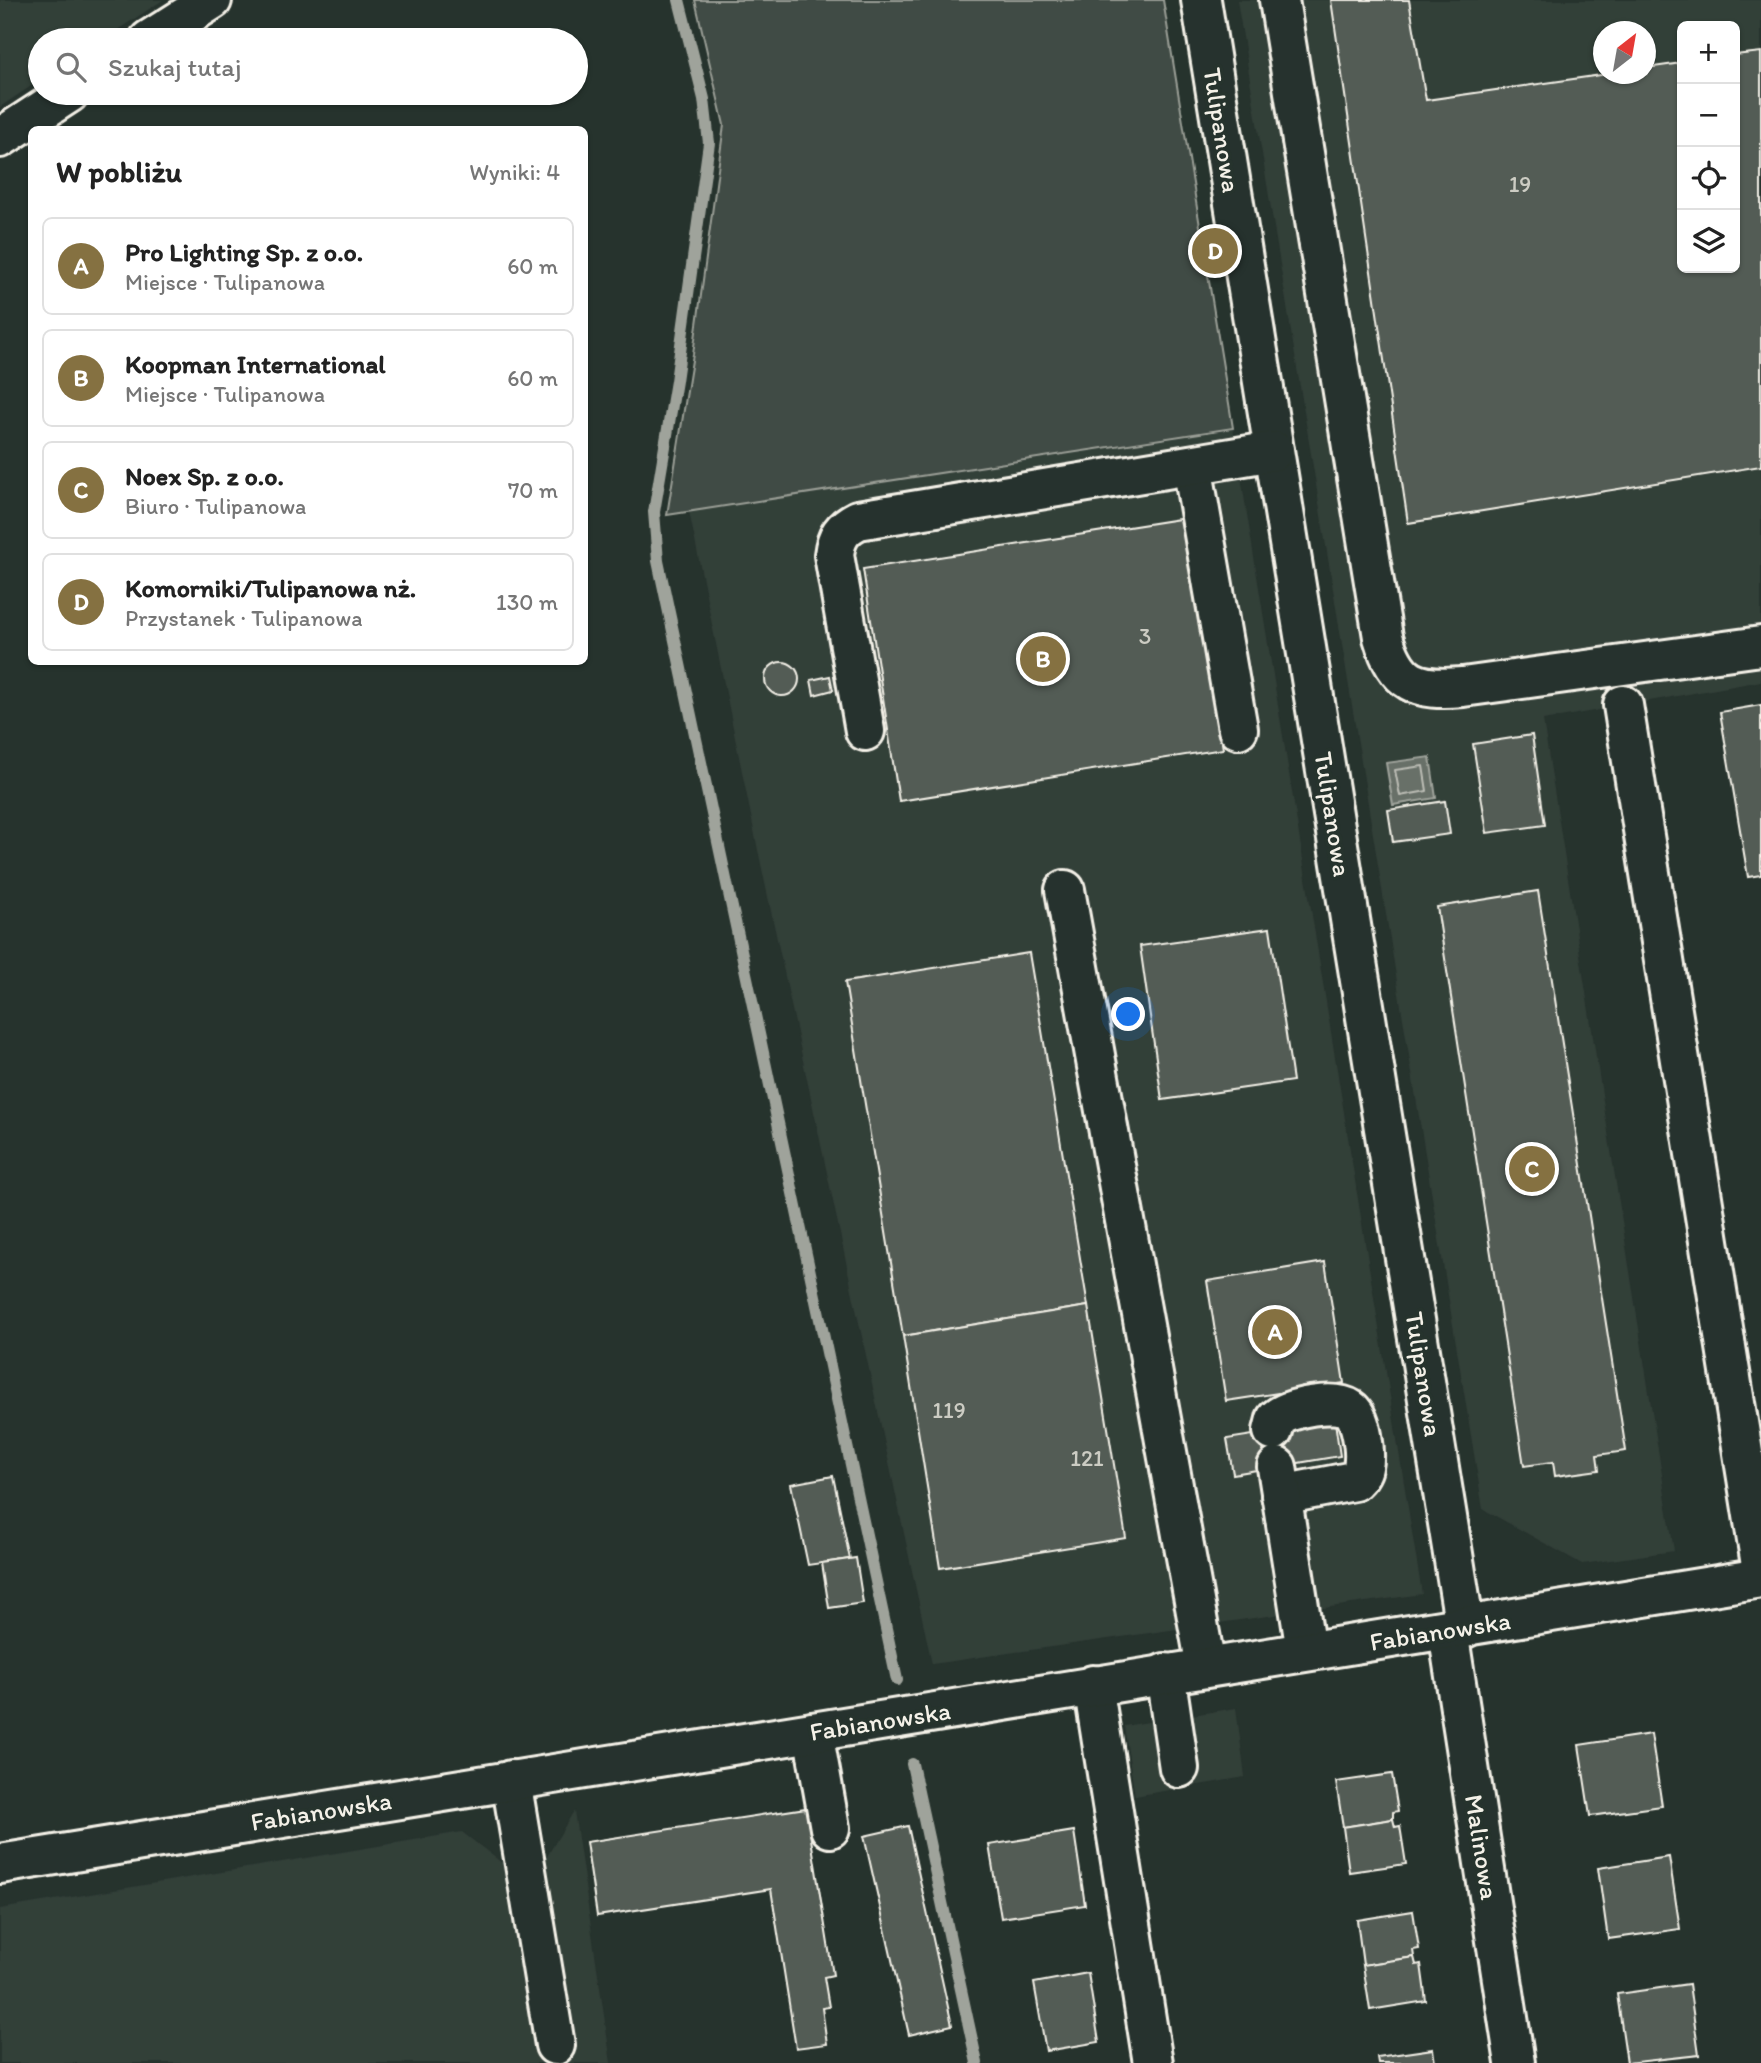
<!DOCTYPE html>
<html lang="pl">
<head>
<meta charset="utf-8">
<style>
	body { margin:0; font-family:Itim,sans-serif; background:#f6f6f6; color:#222 }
	.controls { position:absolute; right:21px; top:21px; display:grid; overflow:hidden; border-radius:10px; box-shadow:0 2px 5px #0004 }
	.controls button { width:63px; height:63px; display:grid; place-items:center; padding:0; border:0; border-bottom:2px solid #e0e0e0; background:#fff; color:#222; font:35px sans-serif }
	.compass { position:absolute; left:1593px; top:21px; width:63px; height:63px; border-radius:50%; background:#fff; box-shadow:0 2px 5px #0004; rotate:31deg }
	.you { position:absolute; left:1129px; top:1015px; width:24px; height:24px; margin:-18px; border:5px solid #fff; border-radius:50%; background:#1a73e8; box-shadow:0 0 0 10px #1a73e833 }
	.badge { display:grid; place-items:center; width:46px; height:46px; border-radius:50%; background:#857141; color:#fff; font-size:23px; font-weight:700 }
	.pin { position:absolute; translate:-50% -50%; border:4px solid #fff; box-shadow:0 2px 7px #0006 }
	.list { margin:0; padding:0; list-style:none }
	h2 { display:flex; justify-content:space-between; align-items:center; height:91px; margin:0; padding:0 28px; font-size:30px }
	h2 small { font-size:23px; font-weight:400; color:#767676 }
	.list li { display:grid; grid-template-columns:46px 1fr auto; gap:21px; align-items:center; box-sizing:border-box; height:98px; margin:0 14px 14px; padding:0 14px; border:2px solid #e0e0e0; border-radius:10px }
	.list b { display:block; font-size:26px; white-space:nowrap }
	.list p { margin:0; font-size:23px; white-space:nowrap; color:#767676 }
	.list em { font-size:23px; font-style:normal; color:#767676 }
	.icon { flex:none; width:38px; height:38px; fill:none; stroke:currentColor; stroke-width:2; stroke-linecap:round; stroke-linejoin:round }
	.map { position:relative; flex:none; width:1761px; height:2063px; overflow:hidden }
	.search { position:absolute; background:#fff; box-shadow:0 2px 5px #0004; left:28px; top:28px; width:560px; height:77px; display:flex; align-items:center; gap:18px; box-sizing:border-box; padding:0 24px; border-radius:38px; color:#767676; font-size:26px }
	.panel { position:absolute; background:#fff; box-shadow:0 2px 5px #0004; left:28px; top:126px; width:560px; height:539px; border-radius:10px }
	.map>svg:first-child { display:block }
	.built { fill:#333f39; fill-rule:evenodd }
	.green { fill:#414b45; stroke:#9a9e96; stroke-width:2 }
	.water { fill:#676f68; stroke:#9fa39b; stroke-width:2 }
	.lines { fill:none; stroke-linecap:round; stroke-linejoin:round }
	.shore { stroke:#bcbdb5; stroke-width:2 }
	.stream { stroke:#9fa39b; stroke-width:12 }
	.building { fill:#525c55; stroke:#f4f1e8; stroke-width:2 }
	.minor-casing { stroke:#f4f1e8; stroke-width:44 }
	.minor { stroke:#26332d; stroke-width:38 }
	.labels { text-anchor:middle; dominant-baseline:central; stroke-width:7; stroke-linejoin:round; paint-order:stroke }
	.number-label { font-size:23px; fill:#ccccc3 }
	.street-label { font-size:26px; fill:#f4f1e8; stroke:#26332d }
</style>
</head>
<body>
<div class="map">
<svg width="1761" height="2063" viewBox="0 0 1761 2063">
	<rect width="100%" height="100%" fill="#26332d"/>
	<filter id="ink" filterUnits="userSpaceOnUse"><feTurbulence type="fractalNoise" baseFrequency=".0143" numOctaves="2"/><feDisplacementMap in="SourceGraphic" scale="14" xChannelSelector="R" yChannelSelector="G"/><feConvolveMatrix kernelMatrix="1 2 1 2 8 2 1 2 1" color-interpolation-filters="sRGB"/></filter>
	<g filter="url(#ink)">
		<g class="built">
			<path d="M0,0H163L102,40H40V80L0,107Z"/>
			<path d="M1237,0H1761V681L1543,720L1674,1551L1582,1564L1483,1509ZM1682,26H1735V268H1682ZM1604,32H1646V74H1604Z"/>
			<path d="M1233,428L1422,1594L932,1664L758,850L689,511Z"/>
			<path d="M1236,1708L1245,1777L1135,1796L1124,1726Z"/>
			<path d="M574,1811L611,2063H0V1909L462,1832L502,1863L546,1858Z"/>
		</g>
		<path class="green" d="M695,0H1163L1233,428L667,515L693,354L724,125Z"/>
		<path class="water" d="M1430,757L1436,798L1393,805L1386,763Z"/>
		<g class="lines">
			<path class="shore" d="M1423,766L1427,791L1400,796L1395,770Z"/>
			<g class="stream">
				<path d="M679,0L704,99L709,143L676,381L654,512L658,561L897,1680"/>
				<path d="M912,1764L977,2063"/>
			</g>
		</g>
		<g class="building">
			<path d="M1331,0H1409L1426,100L1608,74H1646V68L1682,63V268H1735V55L1761,52V466L1408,523Z"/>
			<path d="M1186,518L1223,749L899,801L863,569Z"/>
			<circle cx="782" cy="679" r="17"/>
			<path d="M830,676L833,690L814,695L811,680Z"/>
			<path d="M1761,705V875L1748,877L1720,712Z"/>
			<path d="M1532,735L1545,825L1487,833L1473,744Z"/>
			<path d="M1445,801L1450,834L1393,842L1388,810Z"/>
			<path d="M1538,891L1626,1451L1597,1455L1599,1470L1555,1476L1553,1462L1524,1466L1437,907Z"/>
			<path d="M1270,928L1293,1081L1162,1100L1140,946Z"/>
			<path d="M1029,953L1088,1306L903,1336L845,982Z"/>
			<path d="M1325,1262L1344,1383L1226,1401L1207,1281Z"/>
			<path d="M1088,1306L1126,1538L940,1568L903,1336Z"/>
			<path d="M1335,1422L1340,1456L1233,1474L1227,1439Z"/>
			<path d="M833,1476L850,1559L808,1565L791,1484Z"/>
			<path d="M856,1558L863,1603L829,1608L822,1563Z"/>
			<path d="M1651,1734L1662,1806L1590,1816L1579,1745Z"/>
			<path d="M1392,1774L1398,1811L1393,1812V1819L1343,1827L1336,1782Z"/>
			<path d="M806,1808L833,1975L824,1977L829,2007L822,2008L827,2044L796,2048L771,1889L597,1916L586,1842Z"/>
			<path d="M1393,1819L1395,1827L1400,1826L1406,1864L1349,1872L1343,1827Z"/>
			<path d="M908,1826L952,2025L909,2035L864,1836Z"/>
			<path d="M1074,1831L1085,1905L1001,1918L989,1845Z"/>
			<path d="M1669,1857L1680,1929L1608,1939L1598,1868Z"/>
			<path d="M1413,1911L1419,1949L1413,1950L1414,1957L1363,1965L1357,1920Z"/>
			<path d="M1414,1957L1416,1965L1421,1964L1426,2001L1370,2010L1363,1965Z"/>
			<path d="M1088,1973L1099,2042L1046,2051L1034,1983Z"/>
			<path d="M1689,1984L1699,2055L1627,2063L1617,1994Z"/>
			<path d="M1433,2049L1435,2063H1378L1377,2057Z"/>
		</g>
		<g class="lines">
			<g class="minor-casing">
				<g id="minor">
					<path d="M1201,0L1465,1628"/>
					<path d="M1279,0L1383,637C1397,684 1416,691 1463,687L1761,646"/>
					<path d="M149,40L212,0"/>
					<path d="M0,138L69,93"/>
					<path d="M1192,465L1238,729"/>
					<path d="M1623,705L1761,1565"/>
					<path d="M865,731L834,555C836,537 842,528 858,520L1274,451"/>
					<path d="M1065,890L1206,1667"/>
					<path d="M1273,1431L1276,1419C1289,1407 1335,1399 1350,1409C1362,1417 1366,1454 1363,1467C1362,1473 1358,1477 1354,1481L1281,1495"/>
					<path d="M1277,1467L1306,1651"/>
					<path d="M1448,1631L1515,2063"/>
					<path d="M1165,1673L1179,1768"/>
					<path d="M1093,1685L1153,2063"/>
					<path d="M813,1732L830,1828"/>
					<path d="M511,1780L555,2045"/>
					<path d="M0,1864L1761,1578"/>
				</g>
			</g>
			<use href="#minor" class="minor"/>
		</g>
	</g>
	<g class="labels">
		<g class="number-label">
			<text x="1520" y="184">19</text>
			<text x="1145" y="636">3</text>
			<text x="949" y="1410">119</text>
			<text x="1087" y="1458">121</text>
		</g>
		<g class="street-label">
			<text transform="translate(1222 130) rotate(81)">Tulipanowa</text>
			<text transform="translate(1333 814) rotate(81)">Tulipanowa</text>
			<text transform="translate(1424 1374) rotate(81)">Tulipanowa</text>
			<text transform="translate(1440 1631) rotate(-9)">Fabianowska</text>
			<text transform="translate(880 1721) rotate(-9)">Fabianowska</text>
			<text transform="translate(321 1811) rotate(-9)">Fabianowska</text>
			<text transform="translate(1482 1847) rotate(81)">Malinowa</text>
		</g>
	</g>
</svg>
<div class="controls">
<button>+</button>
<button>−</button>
<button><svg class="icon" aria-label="locate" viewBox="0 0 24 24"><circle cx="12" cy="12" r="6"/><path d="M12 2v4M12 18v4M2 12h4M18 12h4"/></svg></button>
<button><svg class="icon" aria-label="layers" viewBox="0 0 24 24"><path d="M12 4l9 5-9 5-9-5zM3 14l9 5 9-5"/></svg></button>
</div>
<svg class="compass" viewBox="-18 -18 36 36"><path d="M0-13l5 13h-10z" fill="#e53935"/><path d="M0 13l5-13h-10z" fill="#767676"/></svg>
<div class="you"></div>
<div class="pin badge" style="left:1275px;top:1332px">A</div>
<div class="pin badge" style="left:1043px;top:659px">B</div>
<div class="pin badge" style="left:1532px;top:1169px">C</div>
<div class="pin badge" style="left:1215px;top:251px">D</div>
<div class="search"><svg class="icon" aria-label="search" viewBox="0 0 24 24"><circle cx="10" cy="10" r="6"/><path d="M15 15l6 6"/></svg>Szukaj tutaj</div>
<section class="panel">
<h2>W pobliżu<small>Wyniki: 4</small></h2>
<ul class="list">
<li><span class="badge">A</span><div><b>Pro Lighting Sp. z o.o.</b><p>Miejsce · Tulipanowa</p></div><em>60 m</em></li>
<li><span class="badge">B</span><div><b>Koopman International</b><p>Miejsce · Tulipanowa</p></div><em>60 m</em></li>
<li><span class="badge">C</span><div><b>Noex Sp. z o.o.</b><p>Biuro · Tulipanowa</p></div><em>70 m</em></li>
<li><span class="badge">D</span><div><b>Komorniki/Tulipanowa nż.</b><p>Przystanek · Tulipanowa</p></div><em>130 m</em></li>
</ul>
</section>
</div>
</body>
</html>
